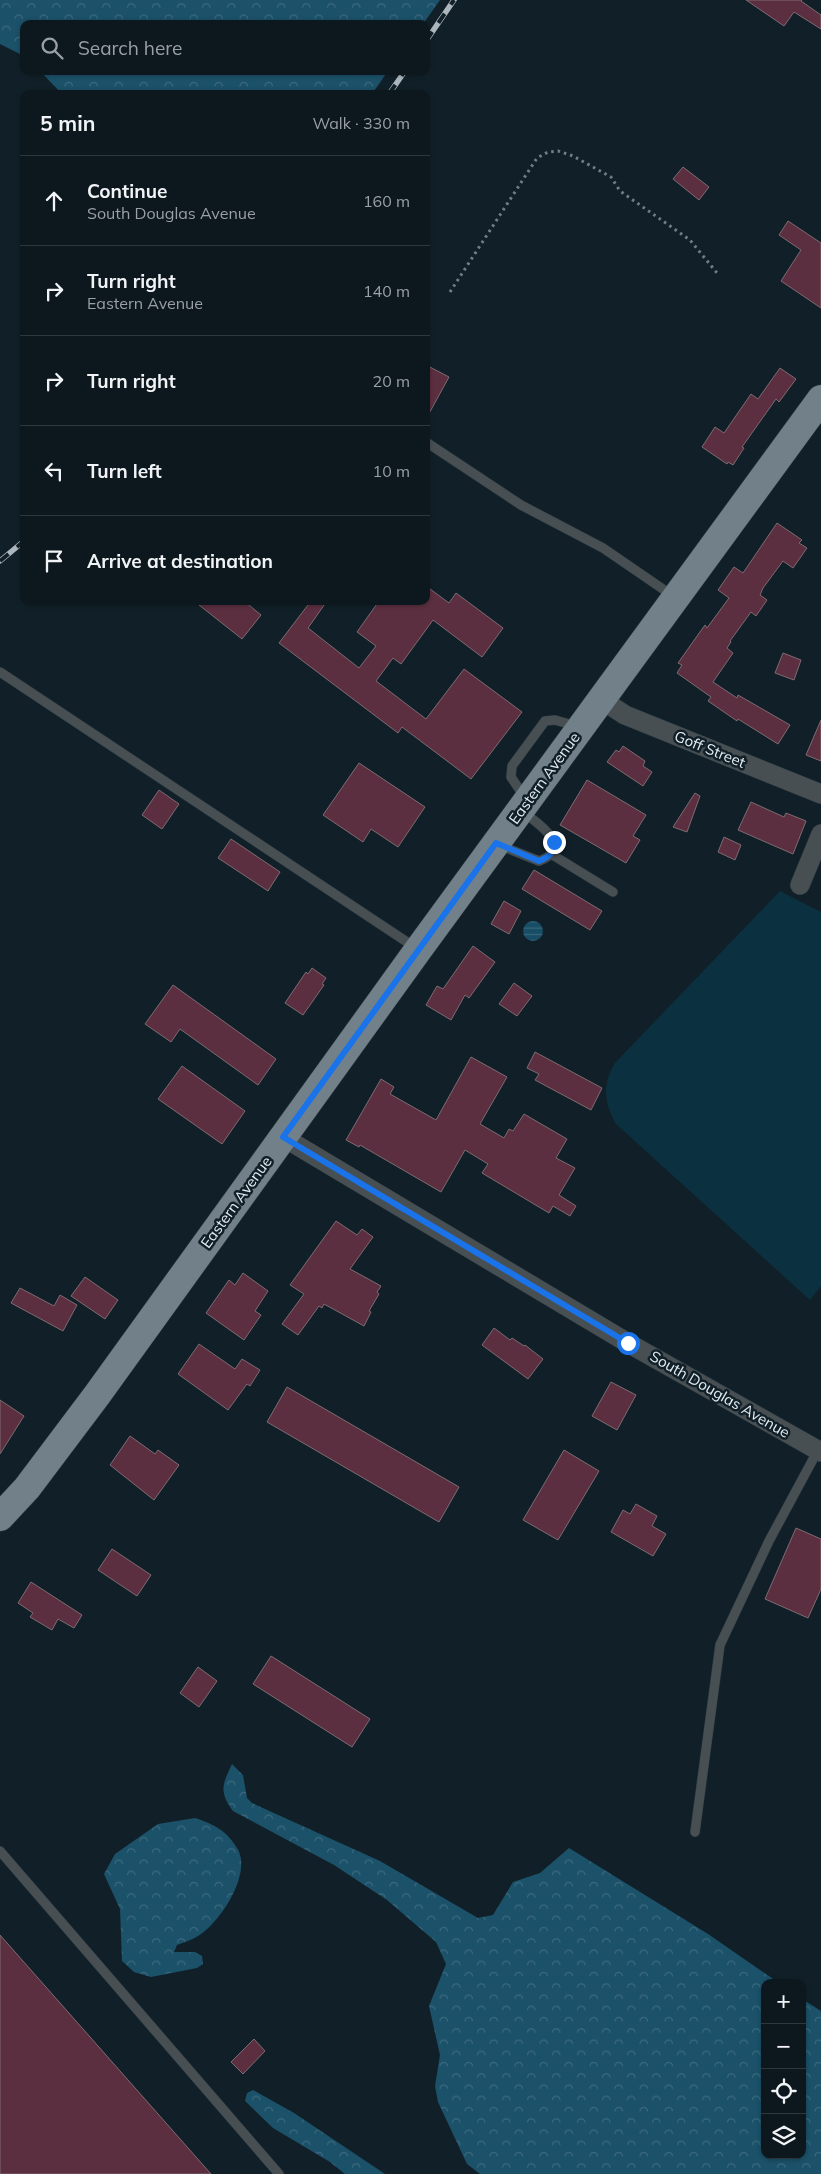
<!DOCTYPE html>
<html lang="en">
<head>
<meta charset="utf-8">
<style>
	body { margin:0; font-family:Mulish,sans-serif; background:#1b252b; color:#f1f3f6 }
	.controls { position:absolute; right:15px; bottom:15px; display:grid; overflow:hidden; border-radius:10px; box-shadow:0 1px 4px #0004 }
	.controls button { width:45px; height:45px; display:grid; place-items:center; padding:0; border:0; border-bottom:1px solid #2d373c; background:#0d181e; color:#f1f3f6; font:25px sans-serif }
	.stop { position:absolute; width:15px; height:15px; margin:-11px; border:4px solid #1a73e8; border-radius:50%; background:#fff }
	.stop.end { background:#1a73e8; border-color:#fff; box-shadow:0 1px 5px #0008 }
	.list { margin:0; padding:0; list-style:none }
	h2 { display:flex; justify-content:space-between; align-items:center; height:65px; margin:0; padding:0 20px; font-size:21px }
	h2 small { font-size:16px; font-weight:400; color:#9aa0a4 }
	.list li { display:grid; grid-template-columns:32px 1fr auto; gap:15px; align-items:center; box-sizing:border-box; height:90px; padding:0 20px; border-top:1px solid #2d373c }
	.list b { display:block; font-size:19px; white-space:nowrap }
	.list p { margin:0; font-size:16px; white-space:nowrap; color:#9aa0a4 }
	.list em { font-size:16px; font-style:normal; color:#9aa0a4 }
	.icon { flex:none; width:28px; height:28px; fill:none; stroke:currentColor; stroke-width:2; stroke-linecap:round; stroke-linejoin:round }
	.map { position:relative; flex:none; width:821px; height:2174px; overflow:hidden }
	.search { position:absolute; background:#0d181e; box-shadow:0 1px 4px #0004; left:20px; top:20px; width:410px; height:55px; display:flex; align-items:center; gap:12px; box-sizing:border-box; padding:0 18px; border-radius:10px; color:#9aa0a4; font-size:19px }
	.panel { position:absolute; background:#0d181e; box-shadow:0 1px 4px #0004; left:20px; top:90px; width:410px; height:515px; border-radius:10px }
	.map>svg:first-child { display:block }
	.green { fill:#0b3141 }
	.forest { fill:url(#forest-crowns) }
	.water { fill:url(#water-rules) }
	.building { fill:#5b2f3f; stroke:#7e6b71 }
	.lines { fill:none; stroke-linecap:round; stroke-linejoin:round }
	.service-casing { stroke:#2e3d44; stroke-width:10 }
	.minor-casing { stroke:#2e3d44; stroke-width:20 }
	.primary-casing { stroke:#2e3d44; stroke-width:29 }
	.path { stroke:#717e85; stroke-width:3; stroke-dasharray:2.5 4; stroke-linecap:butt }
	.service { stroke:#484f53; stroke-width:9 }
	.minor { stroke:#484f53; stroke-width:19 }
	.primary { stroke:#728189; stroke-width:28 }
	.rail-casing { stroke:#acb7bd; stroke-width:5.5 }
	.rail { stroke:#112028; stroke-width:4; stroke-dasharray:11; stroke-linecap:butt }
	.route { stroke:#1a73e8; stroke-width:6 }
	.labels { text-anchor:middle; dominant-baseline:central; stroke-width:5; stroke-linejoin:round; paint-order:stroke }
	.street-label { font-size:15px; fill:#e2ecf1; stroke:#112028 }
</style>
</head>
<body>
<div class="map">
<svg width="821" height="2174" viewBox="0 0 821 2174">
	<defs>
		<pattern id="forest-crowns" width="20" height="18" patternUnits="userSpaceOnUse" patternTransform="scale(1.25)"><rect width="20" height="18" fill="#1b5169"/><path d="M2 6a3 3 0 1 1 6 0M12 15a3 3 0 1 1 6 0" fill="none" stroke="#3c6a7f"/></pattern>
		<pattern id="water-rules" width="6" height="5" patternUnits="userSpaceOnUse" patternTransform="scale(1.25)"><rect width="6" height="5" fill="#174d65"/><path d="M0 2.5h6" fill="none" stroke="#38677c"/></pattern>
	</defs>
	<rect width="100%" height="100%" fill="#112028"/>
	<path class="green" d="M780,891L821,912V1286L810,1300L616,1124C604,1102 602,1085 615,1063Z"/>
	<g class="forest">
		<path d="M0,0H440L423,24H24V56L0,44Z"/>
		<path d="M40,71H388L372,94H62Z"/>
		<path d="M232,1764L243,1775L247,1798L252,1803L380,1861L478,1918L493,1915L513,1882L540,1873L569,1848L708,1934L779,1983H765V2155H802V1999L821,2011V2174H480L467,2164L438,2102L435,2086L440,2055L429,2006L446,1964L436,1942L387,1900L334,1865L233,1811C219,1792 222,1785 232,1764Z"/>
		<path d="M195,1818C215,1825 226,1830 237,1848C253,1873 220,1923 198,1936C192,1940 184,1942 177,1945L174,1952H195L202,1956L203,1964L197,1968L151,1977L134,1972L122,1961L120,1909L104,1874L115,1854L158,1824Z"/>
		<path d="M253,2090L294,2113L385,2174H345L330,2162L273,2128L245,2101L247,2093Z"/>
	</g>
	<circle class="water" cx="533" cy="931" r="10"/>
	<g class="building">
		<path d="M746,0H802L801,1L821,15V29L794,12L784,26Z"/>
		<path d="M683,167L709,187L699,200L673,179Z"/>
		<path d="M788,221L821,243V308L781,281L801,250L779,235Z"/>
		<path d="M426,365L449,377L426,419Z"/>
		<path d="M780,368L796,379L779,402L776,399L742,447L744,448L733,465L728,462L727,464L702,447L715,427L724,433L751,394L758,399Z"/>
		<path d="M777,523L802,540L799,543L807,548L793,568L783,561L763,588L760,595L767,600L756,616L751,612L730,641L731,642L727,648L733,653L713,682L737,698L738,695L790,725L778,744L738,719L737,721L708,701L711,697L677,673L682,665L678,663L695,639L705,625L707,628L729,598L718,590L734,567L743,573Z"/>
		<path d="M426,586L449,603L456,593L503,628L482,657L433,620L401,664L393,658L376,681L426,719L464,669L522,712L471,779L402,727L398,733L279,643L311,601H327L308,628L359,668L376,646L357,632L379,601H426Z"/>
		<path d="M194,601H244L261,615L242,639Z"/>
		<path d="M783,653L801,660L794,680L775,673Z"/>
		<path d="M821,720V761L806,755Z"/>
		<path d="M623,746L645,761L643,766L652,772L643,786L607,762L616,750L619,752Z"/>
		<path d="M359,763L425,807L398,847L371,829L363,842L323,815Z"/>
		<path d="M587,780L646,815L633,836L640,840L626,863L560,825Z"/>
		<path d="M159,790L179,804L162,829L142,815Z"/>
		<path d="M695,793L700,796L687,832L673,827Z"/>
		<path d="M751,802L784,817L786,813L806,821L793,854L738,830Z"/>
		<path d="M724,837L741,845L735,860L718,852Z"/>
		<path d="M231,839L280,872L268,891L218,858Z"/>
		<path d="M534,870L602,911L590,930L522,889Z"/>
		<path d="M504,901L521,911L509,934L491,924Z"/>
		<path d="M473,946L495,962L469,998L465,995L451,1020L426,1005L437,986L443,989Z"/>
		<path d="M312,968L326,978L322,984L324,985L303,1015L285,1003L306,972L308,974Z"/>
		<path d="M514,983L532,996L517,1016L499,1004Z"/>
		<path d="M173,985L276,1059L258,1085L180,1029L171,1042L145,1024Z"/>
		<path d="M535,1052L602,1088L591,1110L535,1080L539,1074L527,1068Z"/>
		<path d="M471,1057L507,1077L480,1124L504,1138L509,1129L513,1131L524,1114L567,1139L556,1158L575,1168L559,1195L576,1206L570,1216L553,1206L549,1213L482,1173L488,1164L465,1150L441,1192L360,1145L359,1147L346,1140L381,1079L394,1087L390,1094L436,1120Z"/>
		<path d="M182,1066L245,1111L222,1144L158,1099Z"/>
		<path d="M336,1221L357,1235L362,1229L373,1237L350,1269L381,1286L377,1292L379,1294L369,1311L371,1312L364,1326L324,1304L322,1308L319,1306L298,1335L282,1324L304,1294L290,1285Z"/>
		<path d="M243,1273L268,1291L255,1311L261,1315L244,1340L206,1313L229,1280L235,1285Z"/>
		<path d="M85,1277L118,1300L105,1319L71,1296Z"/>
		<path d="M20,1288L54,1306L60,1295L77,1305L63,1331L11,1303Z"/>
		<path d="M494,1328L510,1340L512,1338L524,1346L525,1345L543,1359L528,1379L482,1345Z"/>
		<path d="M199,1344L235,1369L242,1359L260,1370L250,1386L247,1384L228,1410L178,1374Z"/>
		<path d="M611,1382L636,1395L617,1430L592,1416Z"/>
		<path d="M287,1387L459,1487L439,1522L267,1422Z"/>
		<path d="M0,1400L24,1416L0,1454Z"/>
		<path d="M130,1436L155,1454L158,1450L179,1465L154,1500L110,1465Z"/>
		<path d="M564,1450L599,1471L558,1540L523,1520Z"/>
		<path d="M636,1504L657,1516L652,1526L666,1534L653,1556L611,1532L623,1510L630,1514Z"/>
		<path d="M796,1528L821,1539V1589L808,1618L765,1599Z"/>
		<path d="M112,1549L151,1575L137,1596L98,1570Z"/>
		<path d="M31,1582L82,1615L74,1628L58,1619L52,1630L30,1617L33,1613L18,1603Z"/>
		<path d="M271,1656L370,1719L352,1747L253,1684Z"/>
		<path d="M198,1667L217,1681L199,1707L180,1693Z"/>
		<path d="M0,1935L211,2174H0Z"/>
		<path d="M254,2039L265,2051L243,2074L231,2062Z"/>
	</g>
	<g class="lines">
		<g class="service-casing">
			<g id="service">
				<path d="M426,442L521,505L603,548L673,596"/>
				<path d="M0,672L416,948"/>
				<path d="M525,798L511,777L512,766L545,721L555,720L576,726"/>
				<path d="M499,845L539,861C575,848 538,823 523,812"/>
				<path d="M551,854L613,892"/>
				<path d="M695,1832L720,1645L769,1541L818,1450"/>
				<path d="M0,1851L279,2174"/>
			</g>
		</g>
		<g class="minor-casing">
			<g id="minor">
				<path d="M602,700L625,715L821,794"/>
				<path d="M800,885L821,834"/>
				<path d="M283,1137L628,1343L821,1452"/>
			</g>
		</g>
		<g class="primary-casing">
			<path id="primary" d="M0,1517L27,1488L97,1395L418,950L821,399"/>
		</g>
		<path class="path" d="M450,292L537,158L548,152L558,151L573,156L611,177L620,191L690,240L717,273"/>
		<use href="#service" class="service"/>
		<use href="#minor" class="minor"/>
		<use href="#primary" class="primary"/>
		<g class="rail-casing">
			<g id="rail">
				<path d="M426,41L454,0"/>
				<path d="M389,94L405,71"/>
				<path d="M0,561L24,541"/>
			</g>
		</g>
		<use href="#rail" class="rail"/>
	</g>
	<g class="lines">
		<path class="route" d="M554,842C554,853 549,857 539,861L496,843L283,1137L628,1343"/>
	</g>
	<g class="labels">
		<g class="street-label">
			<text transform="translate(710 749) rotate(22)">Goff Street</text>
			<text transform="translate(544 778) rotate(-54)">Eastern Avenue</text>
			<text transform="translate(236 1202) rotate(-54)">Eastern Avenue</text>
			<text transform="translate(720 1394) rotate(30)">South Douglas Avenue</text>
		</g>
	</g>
</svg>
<div class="controls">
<button>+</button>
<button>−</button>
<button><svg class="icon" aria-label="locate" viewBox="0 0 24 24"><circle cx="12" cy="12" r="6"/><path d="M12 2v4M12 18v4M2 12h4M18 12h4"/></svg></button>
<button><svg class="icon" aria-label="layers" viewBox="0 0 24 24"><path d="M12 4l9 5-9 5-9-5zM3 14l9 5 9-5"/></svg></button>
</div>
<div class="stop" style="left:628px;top:1343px"></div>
<div class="stop end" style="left:554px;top:842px"></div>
<div class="search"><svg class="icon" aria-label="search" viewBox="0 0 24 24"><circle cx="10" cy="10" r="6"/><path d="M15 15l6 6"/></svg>Search here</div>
<section class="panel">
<h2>5 min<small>Walk · 330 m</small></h2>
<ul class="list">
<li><svg class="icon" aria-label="ahead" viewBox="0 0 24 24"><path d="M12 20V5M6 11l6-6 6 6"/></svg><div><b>Continue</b><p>South Douglas Avenue</p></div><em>160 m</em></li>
<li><svg class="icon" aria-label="right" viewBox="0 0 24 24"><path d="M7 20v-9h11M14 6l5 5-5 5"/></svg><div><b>Turn right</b><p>Eastern Avenue</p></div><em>140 m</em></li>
<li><svg class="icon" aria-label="right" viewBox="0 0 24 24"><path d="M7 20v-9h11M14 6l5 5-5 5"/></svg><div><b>Turn right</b></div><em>20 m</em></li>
<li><svg class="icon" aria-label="left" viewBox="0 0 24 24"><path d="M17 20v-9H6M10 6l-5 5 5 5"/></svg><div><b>Turn left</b></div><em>10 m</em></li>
<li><svg class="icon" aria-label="arrive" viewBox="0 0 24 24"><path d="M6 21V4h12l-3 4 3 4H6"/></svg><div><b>Arrive at destination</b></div></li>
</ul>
</section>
</div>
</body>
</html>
